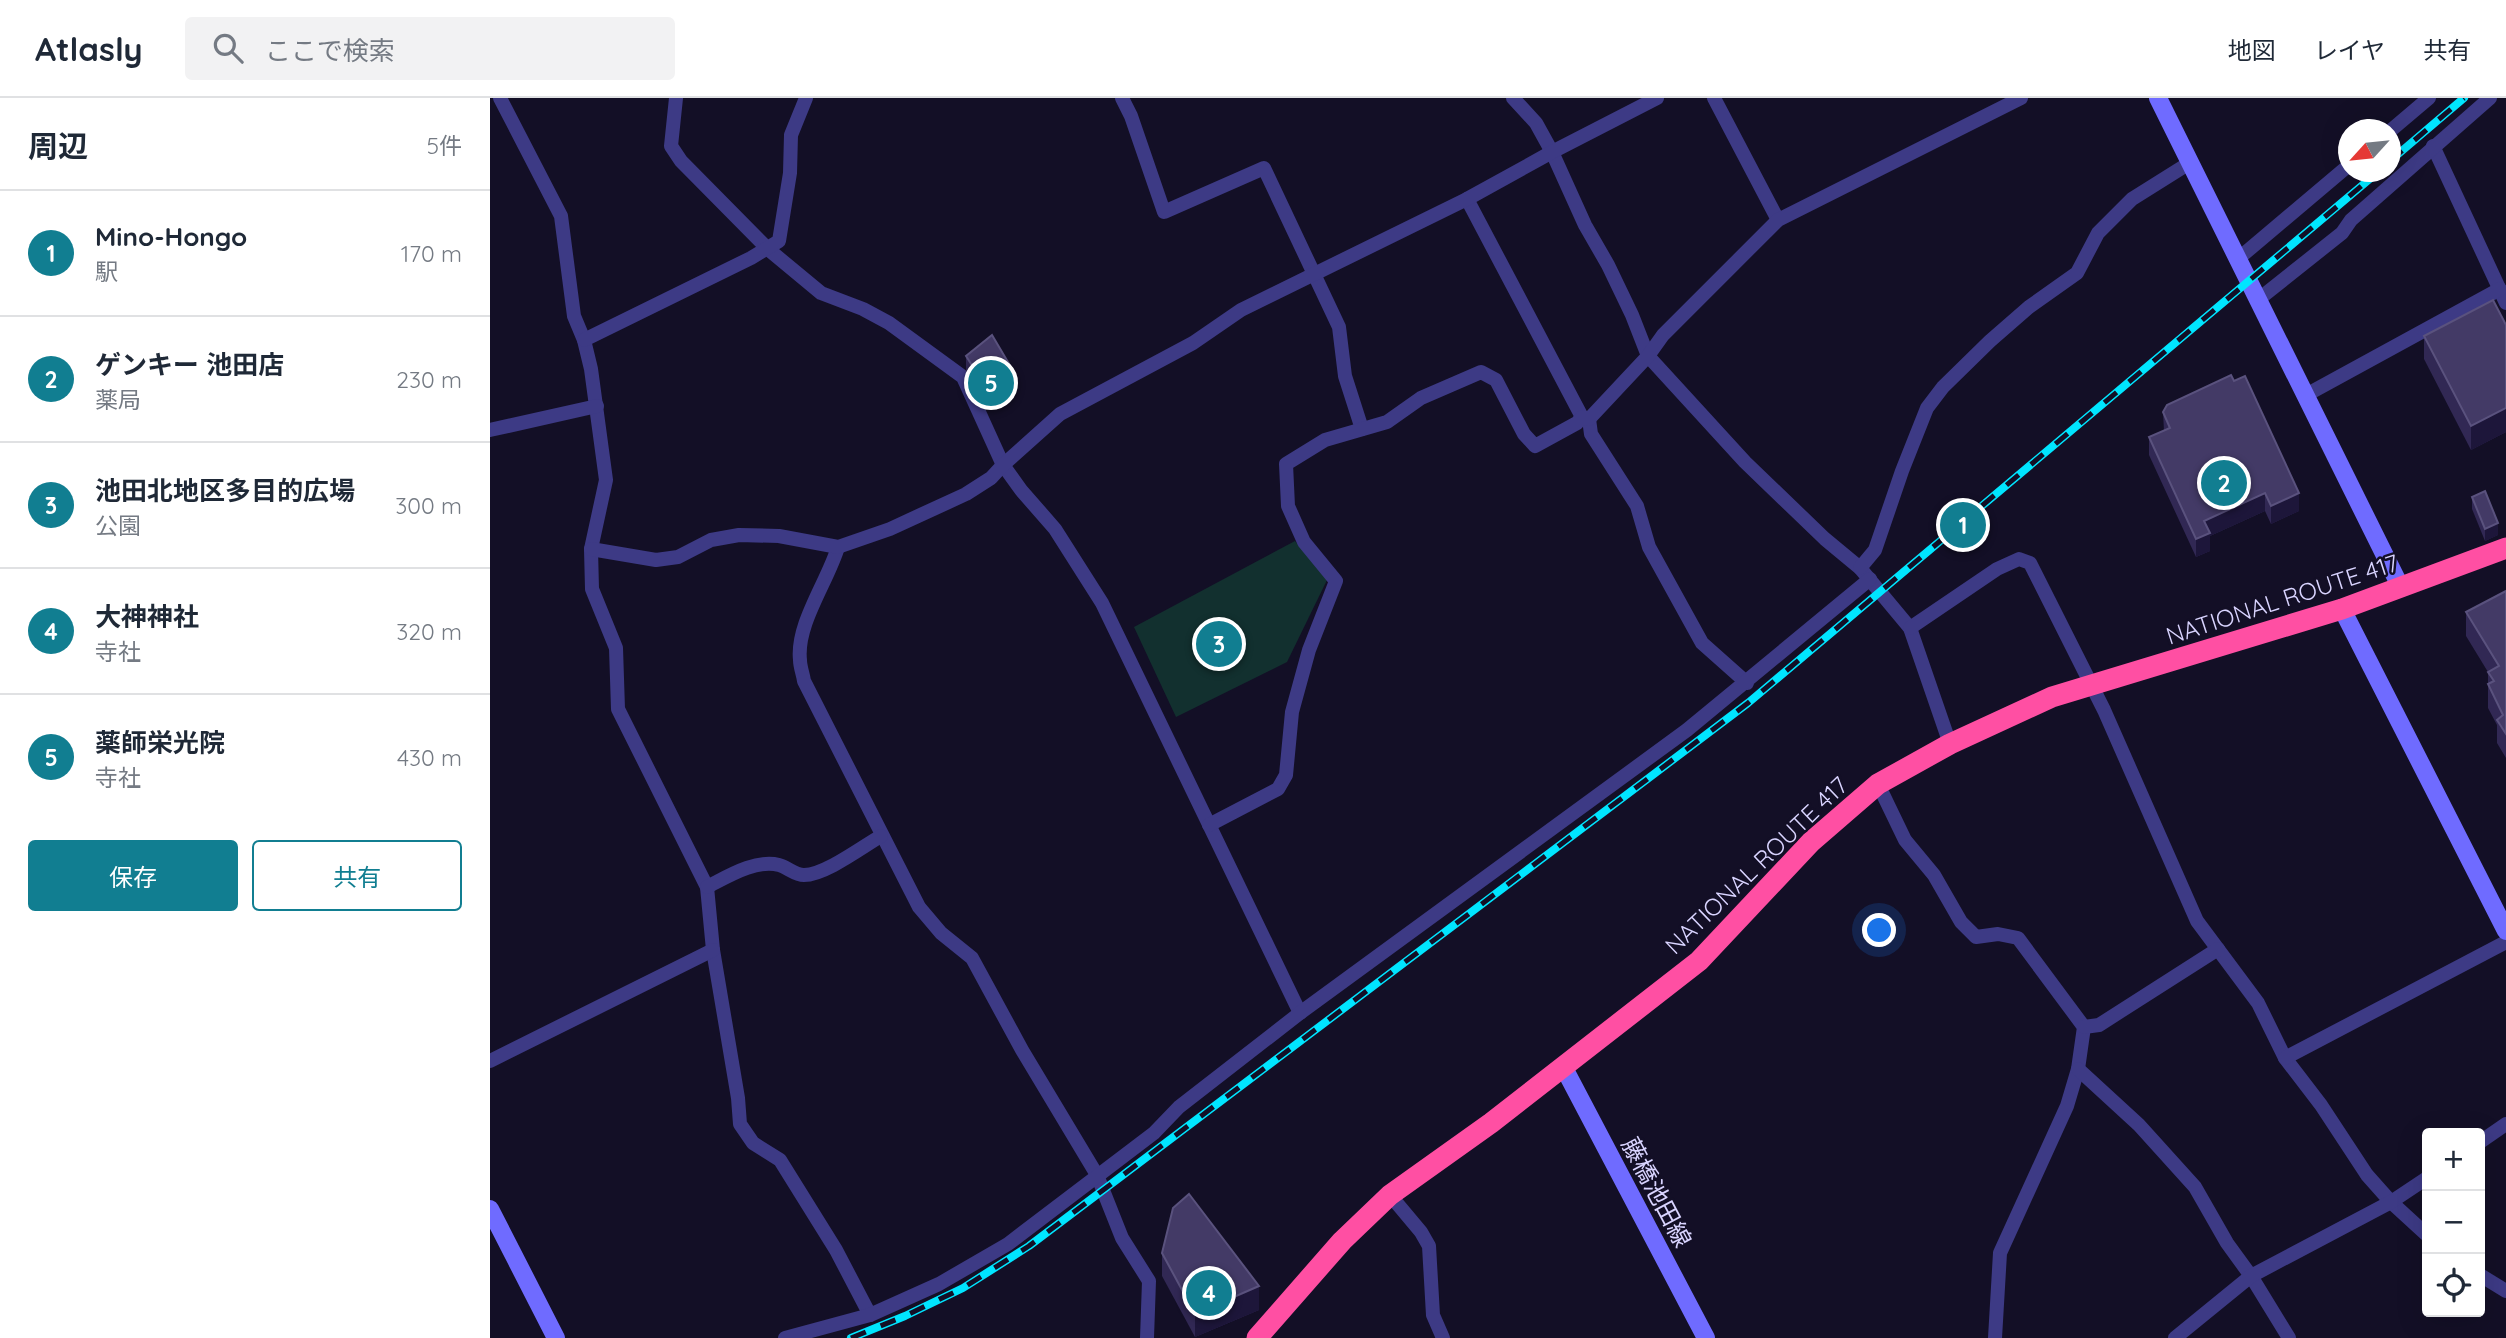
<!DOCTYPE html>
<html lang="ja">
<head>
<meta charset="utf-8">
<style>
	body { margin:0; font-family:Quicksand,"Noto Sans JP",sans-serif; background:#f2f2f3; color:#1f2937 }
	.controls { position:absolute; right:21px; bottom:21px; display:grid; overflow:hidden; border-radius:7px; box-shadow:0 7px 28px #0002 }
	.controls button { width:63px; height:63px; display:grid; place-items:center; padding:0; border:0; border-bottom:2px solid #e0e1e3; background:#fff; color:#1f2937; font:35px sans-serif }
	.compass { position:absolute; left:1848px; top:21px; width:63px; height:63px; border-radius:50%; background:#fff; box-shadow:0 7px 28px #0002; rotate:243deg }
	.you { position:absolute; left:1390px; top:833px; width:24px; height:24px; margin:-18px; border:5px solid #fff; border-radius:50%; background:#1a73e8; box-shadow:0 0 0 10px #1a73e833 }
	.badge { display:grid; place-items:center; width:46px; height:46px; border-radius:50%; background:#117e91; color:#fff; font-size:23px; font-weight:700 }
	.pin { position:absolute; translate:-50% -50%; border:4px solid #fff; box-shadow:0 2px 7px #0006 }
	.list { margin:0; padding:0; list-style:none }
	h2 { display:flex; justify-content:space-between; align-items:center; height:91px; margin:0; padding:0 28px; font-size:30px }
	h2 small { font-size:23px; font-weight:400; color:#747a83 }
	.list li { display:grid; grid-template-columns:46px 1fr auto; gap:21px; align-items:center; box-sizing:border-box; height:126px; padding:0 28px; border-top:2px solid #e0e1e3 }
	.list b { display:block; font-size:26px; white-space:nowrap }
	.list p { margin:0; font-size:23px; white-space:nowrap; color:#747a83 }
	.list em { font-size:23px; font-style:normal; color:#747a83 }
	.actions { display:flex; gap:14px; padding:21px 28px }
	.actions a { flex:1; padding:16px 0; border:2px solid #117e91; border-radius:7px; text-align:center; font-size:24px; color:#117e91 }
	.actions .main { background:#117e91; color:#fff }
	.icon { flex:none; width:38px; height:38px; fill:none; stroke:currentColor; stroke-width:2; stroke-linecap:round; stroke-linejoin:round }
	.map { position:relative; flex:none; width:2016px; height:1240px; overflow:hidden }
	header { display:flex; align-items:center; gap:42px; box-sizing:border-box; height:98px; padding:0 35px; background:#fff; border-bottom:2px solid #e0e1e3 }
	header strong { font-size:33px }
	nav { display:flex; gap:38px; margin-inline-start:auto; font-size:24px }
	.search { width:490px; height:63px; background:#f2f2f3; display:flex; align-items:center; gap:18px; box-sizing:border-box; padding:0 24px; border-radius:7px; color:#747a83; font-size:26px }
	main { display:flex }
	aside { flex:1; background:#fff }
	.map>svg:first-child { display:block }
	.green { fill:#12302f }
	.lines { fill:none; stroke-linecap:round; stroke-linejoin:round }
	.street { stroke:#3d3a85; stroke-width:14 }
	.secondary { stroke:#6f6bff; stroke-width:18 }
	.highway { stroke:#ff4fa3; stroke-width:21 }
	.rail-casing { stroke:#00e5ff; stroke-width:8 }
	.rail { stroke:#130f26; stroke-width:5; stroke-dasharray:16; stroke-linecap:butt }
	.wall { fill:#312854 }
	.shaded-wall { fill:#1d163a }
	.building { fill:#433a66; stroke:#5a527e; stroke-width:2 }
	.labels { text-anchor:middle; dominant-baseline:central; stroke-width:5; stroke-linejoin:round; paint-order:stroke }
	.street-label { font-size:24px; fill:#d9d4ff; stroke:#130f26 }
</style>
</head>
<body>
<header>
<strong>Atlasly</strong>
<div class="search"><svg class="icon" aria-label="search" viewBox="0 0 24 24"><circle cx="10" cy="10" r="6"/><path d="M15 15l6 6"/></svg>ここで検索</div>
<nav><a>地図</a><a>レイヤ</a><a>共有</a></nav>
</header>
<main>
<aside>
<h2>周辺<small>5件</small></h2>
<ul class="list">
<li><span class="badge">1</span><div><b>Mino-Hongo</b><p>駅</p></div><em>170 m</em></li>
<li><span class="badge">2</span><div><b>ゲンキー 池田店</b><p>薬局</p></div><em>230 m</em></li>
<li><span class="badge">3</span><div><b>池田北地区多目的広場</b><p>公園</p></div><em>300 m</em></li>
<li><span class="badge">4</span><div><b>大神神社</b><p>寺社</p></div><em>320 m</em></li>
<li><span class="badge">5</span><div><b>薬師栄光院</b><p>寺社</p></div><em>430 m</em></li>
</ul>
<div class="actions"><a class="main">保存</a><a>共有</a></div>
</aside>
<div class="map">
<svg width="2016" height="1240" viewBox="0 0 2016 1240">
	<rect width="100%" height="100%" fill="#130f26"/>
	<path class="green" d="M805,443L837,482L797,564L686,619L644,529Z"/>
	<g class="lines">
		<g class="street">
			<path d="M10,0L71,118L84,218L94,242L101,271L116,382L101,451L102,491L126,550L128,611L217,789L223,852L248,1000L250,1026L263,1045L290,1062L346,1152L380,1217"/>
			<path d="M186,0L181,48L191,63L278,151L331,195L373,211L399,225L473,279L513,367L531,392L565,431L612,505L810,915"/>
			<path d="M632,0L641,18L674,114L774,70L849,229L855,278L872,331"/>
			<path d="M1023,0L1046,25L1062,54L1095,127L1118,167L1142,217L1158,258L1255,364L1335,441L1370,470L1420,530L1460,646"/>
			<path d="M1224,0L1288,122"/>
			<path d="M1900,33L1939,0"/>
			<path d="M1943,48L2016,205"/>
			<path d="M977,101L1092,319"/>
			<path d="M1749,160L1858,68"/>
			<path d="M1769,201L1852,135L1861,122L2000,0"/>
			<path d="M94,242L261,160L289,143L300,75L301,37L316,0"/>
			<path d="M1816,297L2010,191"/>
			<path d="M1099,321L1101,336L1147,408L1159,449L1212,545L1257,585"/>
			<path d="M0,332L107,308"/>
			<path d="M348,449C338,483 306,526 310,562C310,569 313,576 314,583L429,809L451,835L482,860L532,952L607,1077L632,1140L659,1183L657,1240"/>
			<path d="M101,451L166,462L188,459L221,442L249,437L289,438L348,449L400,431L476,396L501,380L513,367L570,316L703,245L751,212L977,101L1062,54L1167,0"/>
			<path d="M1370,470L1385,452L1412,373L1437,310L1453,289L1500,243L1539,209L1587,175L1608,135L1642,101L1701,64"/>
			<path d="M1420,530L1507,471L1529,461L1540,465L1614,612L1707,823L1768,905L1795,960L1831,1007L1877,1077L1901,1104L1937,1137"/>
			<path d="M1388,686L1415,742L1444,777L1471,824L1486,839L1508,836L1528,840L1594,929L1588,971L1577,1008L1510,1155L1505,1240"/>
			<path d="M719,727L788,691L796,677L802,614L819,552L846,483L814,444L798,408L796,366L835,342L897,324L931,300L991,274L1006,282L1034,336L1045,348L1087,325L1092,319L1099,321L1158,258L1173,237L1288,122L1531,0"/>
			<path d="M217,789C237,779 265,761 289,767C297,769 305,777 314,777C335,777 372,749 391,738"/>
			<path d="M1594,929L1609,927L1728,851"/>
			<path d="M1795,960L2016,844"/>
			<path d="M0,963L223,852"/>
			<path d="M1588,971L1649,1027L1705,1089L1737,1145L1761,1178L1799,1240"/>
			<path d="M1990,1044L2016,1026"/>
			<path d="M900,1097L931,1134L939,1148L943,1217L953,1240"/>
			<path d="M1990,1177L2016,1193"/>
			<path d="M295,1240L380,1217L449,1186L518,1146L664,1035L689,1009L810,915L1197,632L1380,481"/>
			<path d="M1685,1240L1761,1178L1901,1104L1937,1080"/>
		</g>
		<g class="secondary">
			<path d="M1668,0L1911,490"/>
			<path d="M1852,511L2016,833"/>
			<path d="M1074,970L1216,1240"/>
			<path d="M0,1111L66,1240"/>
		</g>
		<path class="highway" d="M767,1240L852,1143L900,1097L1001,1025L1209,863L1321,744L1388,686L1460,646L1562,599L1852,511L2016,450"/>
		<g class="rail-casing">
			<g id="rail">
				<path d="M1900,63L1974,0"/>
				<path d="M361,1240L415,1218L473,1190L539,1148L1258,605L1888,74"/>
			</g>
		</g>
		<use href="#rail" class="rail"/>
	</g>
	<g class="wall">
		<path d="M2016,227V334L1981,352L1934,261V238Z"/>
		<path d="M476,258L525,294L499,312L476,276Z"/>
		<path d="M1673,314L1809,413L1781,426L1775,413L1720,438V453L1706,459L1659,357V339L1674,333Z"/>
		<path d="M1982,399L2008,437L1995,443L1982,411Z"/>
		<path d="M2016,493V660L2007,645V627L1998,610V574L1976,538V514Z"/>
		<path d="M672,1155L769,1212L705,1239L672,1178Z"/>
	</g>
	<g class="shaded-wall">
		<path d="M525,276V294L499,312V294Z"/>
		<path d="M2016,310V334L1981,352V328Z"/>
		<path d="M1775,395V413L1720,438V453L1706,459V441L1714,423Z"/>
		<path d="M1809,395V413L1781,426V408Z"/>
		<path d="M2008,425V437L1995,443V431Z"/>
		<path d="M769,1188V1212L705,1239V1216Z"/>
	</g>
	<g class="building">
		<path d="M2003,202L2016,227V310L1981,328L1934,238Z"/>
		<path d="M502,237L525,276L499,294L476,258Z"/>
		<path d="M1741,277L1744,283L1755,278L1809,395L1781,408L1775,395L1714,423L1720,435L1706,441L1659,339L1680,330L1673,314L1677,307Z"/>
		<path d="M1995,393L2008,425L1995,431L1982,399Z"/>
		<path d="M2016,493V636L2007,622L2013,617L1998,586L2004,583L1998,574L2009,568L1976,514Z"/>
		<path d="M699,1096L769,1188L705,1216L672,1155L683,1110Z"/>
	</g>
	<g class="labels">
		<g class="street-label">
			<text transform="translate(1792 501) rotate(-18)">NATIONAL ROUTE 417</text>
			<text transform="translate(1266 767) rotate(-44)">NATIONAL ROUTE 417</text>
			<text transform="translate(1167 1094) rotate(62)">藤橋池田線</text>
		</g>
	</g>
</svg>
<div class="controls">
<button>+</button>
<button>−</button>
<button><svg class="icon" aria-label="locate" viewBox="0 0 24 24"><circle cx="12" cy="12" r="6"/><path d="M12 2v4M12 18v4M2 12h4M18 12h4"/></svg></button>
</div>
<svg class="compass" viewBox="-18 -18 36 36"><path d="M0-13l5 13h-10z" fill="#e53935"/><path d="M0 13l5-13h-10z" fill="#747a83"/></svg>
<div class="you"></div>
<div class="pin badge" style="left:1473px;top:427px">1</div>
<div class="pin badge" style="left:1734px;top:385px">2</div>
<div class="pin badge" style="left:729px;top:546px">3</div>
<div class="pin badge" style="left:719px;top:1195px">4</div>
<div class="pin badge" style="left:501px;top:285px">5</div>
</div>
</main>
</body>
</html>
